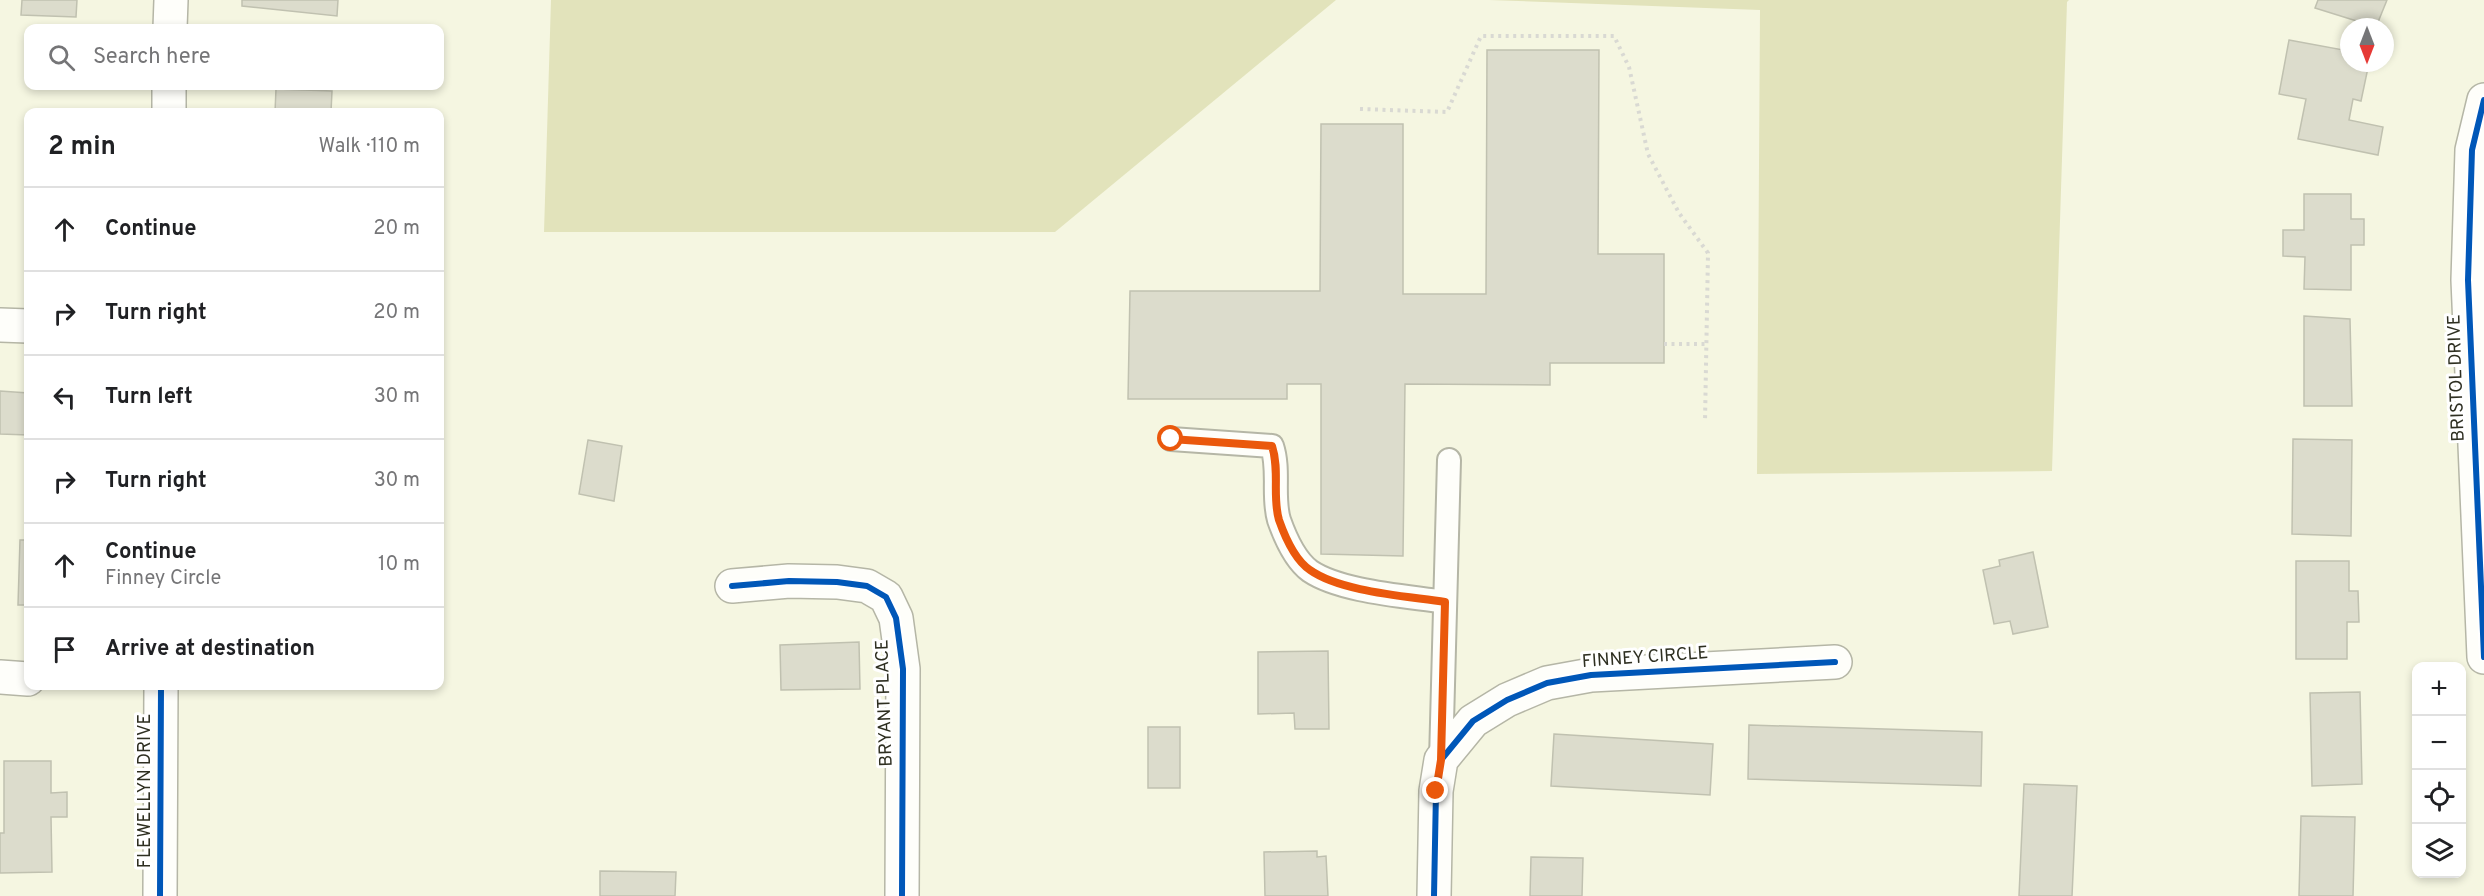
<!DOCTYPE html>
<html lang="en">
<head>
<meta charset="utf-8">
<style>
	body { margin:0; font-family:Overpass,sans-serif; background:#f2f2f2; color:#202124 }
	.controls { position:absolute; right:18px; bottom:18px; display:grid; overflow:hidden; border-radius:12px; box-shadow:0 3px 9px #0003 }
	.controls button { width:54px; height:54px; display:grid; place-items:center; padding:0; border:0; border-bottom:2px solid #e0e0e0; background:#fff; color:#202124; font:30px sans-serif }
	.compass { position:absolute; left:2340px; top:18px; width:54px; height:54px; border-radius:50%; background:#fff; box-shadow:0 3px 9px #0003; rotate:180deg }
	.stop { position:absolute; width:18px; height:18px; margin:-14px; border:4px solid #ea580c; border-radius:50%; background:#fff }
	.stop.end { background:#ea580c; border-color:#fff; box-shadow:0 2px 6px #0008 }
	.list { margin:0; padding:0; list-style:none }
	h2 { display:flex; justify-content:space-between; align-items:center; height:78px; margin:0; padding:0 24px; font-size:26px }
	h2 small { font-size:20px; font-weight:400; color:#757577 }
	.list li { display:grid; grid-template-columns:39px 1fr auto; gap:18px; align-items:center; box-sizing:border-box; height:84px; padding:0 24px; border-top:2px solid #e0e0e0 }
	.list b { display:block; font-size:22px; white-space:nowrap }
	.list p { margin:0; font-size:20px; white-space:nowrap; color:#757577 }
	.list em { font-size:20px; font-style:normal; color:#757577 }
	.icon { flex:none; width:33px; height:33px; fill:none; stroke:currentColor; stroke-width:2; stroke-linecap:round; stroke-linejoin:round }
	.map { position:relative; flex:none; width:2484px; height:896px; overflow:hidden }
	.search { position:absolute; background:#fff; box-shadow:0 3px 9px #0003; left:24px; top:24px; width:420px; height:66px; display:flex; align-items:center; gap:15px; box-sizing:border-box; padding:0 21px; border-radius:12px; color:#757577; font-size:22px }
	.panel { position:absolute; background:#fff; box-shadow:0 3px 9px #0003; left:24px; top:108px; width:420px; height:582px; border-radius:12px }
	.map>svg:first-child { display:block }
	.green { fill:#e2e3bb }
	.building { fill:#dcdccc; stroke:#c0c1b0; stroke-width:1.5 }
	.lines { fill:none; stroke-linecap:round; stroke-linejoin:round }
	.lane-casing { stroke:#b5b6a6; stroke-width:26 }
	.street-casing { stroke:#b5b6a6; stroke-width:36 }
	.path { stroke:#d9d9d3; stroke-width:4; stroke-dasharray:3 4.5; stroke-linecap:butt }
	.lane { stroke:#fefefa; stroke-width:22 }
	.street { stroke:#fefefa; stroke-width:33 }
	.cycleway-casing { stroke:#fff; stroke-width:10 }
	.cycleway { stroke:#0057b8; stroke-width:6 }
	.route { stroke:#ea580c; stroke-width:8 }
	.labels { text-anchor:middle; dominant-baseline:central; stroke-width:6; stroke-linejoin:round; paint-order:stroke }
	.street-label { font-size:18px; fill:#2e2f21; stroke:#fff }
</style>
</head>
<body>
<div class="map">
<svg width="2484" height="896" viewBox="0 0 2484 896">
	<rect width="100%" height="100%" fill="#f5f6e1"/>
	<g class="green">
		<path d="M551,0H1336L1055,232H544Z"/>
		<path d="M1489,0H2069L2067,2L2052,471L1757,474L1760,10Z"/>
	</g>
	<g class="building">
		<path d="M22,0H77L76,17L21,15Z"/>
		<path d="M242,0H338L337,16L242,6Z"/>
		<path d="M2318,0H2387L2376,27L2315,8Z"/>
		<path d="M2289,40L2349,51V63H2369L2361,101L2353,99L2349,120L2383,127L2378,155L2298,139L2306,99L2279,94Z"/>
		<path d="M1487,50H1599L1598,254H1664V363H1550V385L1405,384L1403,556L1321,554V384H1287V399H1128L1130,291H1320L1321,124H1403V294H1486Z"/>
		<path d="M276,89L332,91L331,112H265H275Z"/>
		<path d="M2304,194H2351V219H2364V245H2351V290L2304,289L2305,257L2283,256V230H2304Z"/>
		<path d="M2304,316L2350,319L2352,406H2304Z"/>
		<path d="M0,391L28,393V435L0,434Z"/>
		<path d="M2293,439L2352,440L2351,536L2292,534Z"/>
		<path d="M588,440L622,446L614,501L579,494Z"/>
		<path d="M20,540H28V605H18Z"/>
		<path d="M2033,552L2048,627L2013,634L2010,621L1994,624L1983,570L2000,566L1999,560Z"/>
		<path d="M2296,561H2349V591H2358L2359,622H2347V659H2296Z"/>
		<path d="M859,642L860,689L781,690L780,645Z"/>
		<path d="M1328,651L1329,729H1295L1294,713L1258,714V652Z"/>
		<path d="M2360,692L2362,784L2312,786L2310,693Z"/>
		<path d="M1749,725L1982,732L1981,786L1748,779Z"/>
		<rect x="1148" y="727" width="32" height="61"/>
		<path d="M1554,734L1713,744L1710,795L1551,786Z"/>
		<path d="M4,761H51V793L67,792V817H51L52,872L0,873V833H4Z"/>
		<path d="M2024,784L2077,786L2072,896H2019Z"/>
		<path d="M2301,816L2355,817L2353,896H2299Z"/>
		<path d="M1317,851V857L1326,856L1328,896H1265L1264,852Z"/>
		<path d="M1531,857L1583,858L1582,896H1530Z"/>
		<path d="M600,871L676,872L675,896H600Z"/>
	</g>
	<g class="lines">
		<g class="lane-casing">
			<g id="lane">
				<path d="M1171,439L1272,446C1280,470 1272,497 1279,520C1285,537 1295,560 1310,571C1341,592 1407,596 1445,602"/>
				<path d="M1441,760L1449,460"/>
			</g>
		</g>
		<g class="street-casing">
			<g id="street">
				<path d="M170,28L171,0"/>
				<path d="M2484,100L2472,150L2468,280L2484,657"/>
				<path d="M169,112V86"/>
				<path d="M0,325L28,326"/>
				<path d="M732,586L789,581L837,582L867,586L886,597L896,618L903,669L902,896"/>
				<path d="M0,677L28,679"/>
				<path d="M160,896L161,686"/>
				<path d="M1434,896L1436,791L1441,760L1473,721L1507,700L1547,683L1591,675L1835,662"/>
			</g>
		</g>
		<g class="path">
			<path d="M1360,109L1447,112L1481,36H1614L1629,67L1648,154L1679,213L1708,253L1705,422"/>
			<path d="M1664,344H1706"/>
		</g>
		<use href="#lane" class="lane"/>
		<use href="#street" class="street"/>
		<g class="cycleway-casing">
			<g id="cycleway">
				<path d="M2484,100L2472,150L2468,280L2484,657"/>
				<path d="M732,586L789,581L837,582L867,586L886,597L896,618L903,669L902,896"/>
				<path d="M160,896L161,686"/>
				<path d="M1434,896L1436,791L1441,760L1473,721L1507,700L1547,683L1591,675L1835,662"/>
			</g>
		</g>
		<use href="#cycleway" class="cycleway"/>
	</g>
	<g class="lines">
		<path class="route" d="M1171,439L1272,446C1280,470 1272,497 1279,520C1285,537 1295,560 1310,570C1341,592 1407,596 1445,602L1441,760L1436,791"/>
	</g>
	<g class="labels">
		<g class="street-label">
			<text transform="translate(2457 378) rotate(-92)">BRISTOL DRIVE</text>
			<text transform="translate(1645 658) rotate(-4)">FINNEY CIRCLE</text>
			<text transform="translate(885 703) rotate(-92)">BRYANT PLACE</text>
			<text transform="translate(145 791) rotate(-90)">FLEWELLYN DRIVE</text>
		</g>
	</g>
</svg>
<div class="controls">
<button>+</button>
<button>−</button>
<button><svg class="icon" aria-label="locate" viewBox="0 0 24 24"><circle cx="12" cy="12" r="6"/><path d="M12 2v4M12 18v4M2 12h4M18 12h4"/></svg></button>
<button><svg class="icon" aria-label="layers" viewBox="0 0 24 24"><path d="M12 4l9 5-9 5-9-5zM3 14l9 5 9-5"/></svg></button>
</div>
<svg class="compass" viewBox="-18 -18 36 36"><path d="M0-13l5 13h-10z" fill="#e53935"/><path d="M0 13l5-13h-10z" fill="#757577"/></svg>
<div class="stop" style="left:1171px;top:439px"></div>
<div class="stop end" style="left:1436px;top:791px"></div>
<div class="search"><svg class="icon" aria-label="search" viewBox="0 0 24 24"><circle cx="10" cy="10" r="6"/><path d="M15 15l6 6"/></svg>Search here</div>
<section class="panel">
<h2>2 min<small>Walk · 110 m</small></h2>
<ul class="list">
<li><svg class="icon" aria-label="ahead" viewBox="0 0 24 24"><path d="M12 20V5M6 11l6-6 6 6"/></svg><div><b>Continue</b></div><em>20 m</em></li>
<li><svg class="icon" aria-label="right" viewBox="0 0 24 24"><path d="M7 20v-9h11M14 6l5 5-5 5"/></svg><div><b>Turn right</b></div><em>20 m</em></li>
<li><svg class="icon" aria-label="left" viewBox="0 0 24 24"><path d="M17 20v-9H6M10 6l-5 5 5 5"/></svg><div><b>Turn left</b></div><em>30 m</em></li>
<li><svg class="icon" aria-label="right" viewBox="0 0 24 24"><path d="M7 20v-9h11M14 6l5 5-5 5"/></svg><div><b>Turn right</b></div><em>30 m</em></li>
<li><svg class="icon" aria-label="ahead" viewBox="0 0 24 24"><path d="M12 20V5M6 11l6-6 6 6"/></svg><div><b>Continue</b><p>Finney Circle</p></div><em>10 m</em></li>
<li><svg class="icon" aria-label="arrive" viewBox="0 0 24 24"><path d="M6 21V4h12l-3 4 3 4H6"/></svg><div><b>Arrive at destination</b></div></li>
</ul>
</section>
</div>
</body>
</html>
